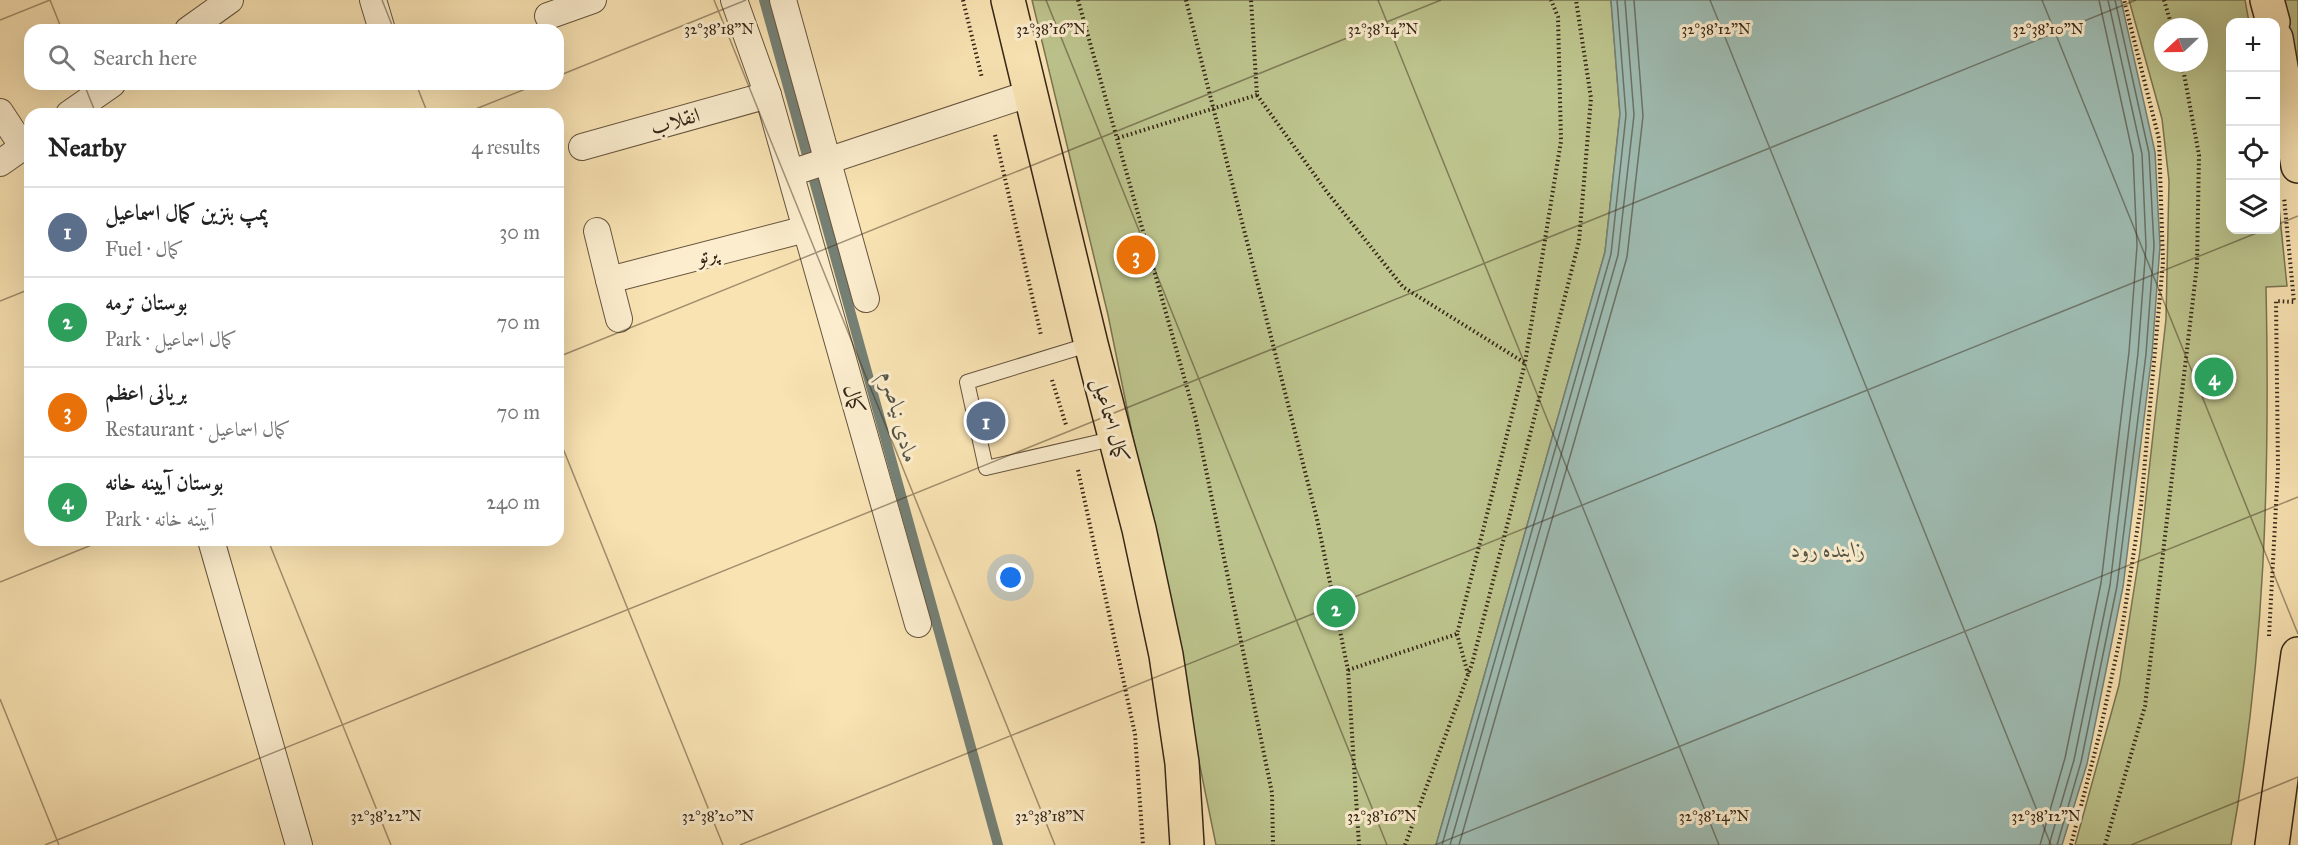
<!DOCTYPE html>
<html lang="en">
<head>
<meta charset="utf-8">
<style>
	body { margin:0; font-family:"IM FELL Great Primer",Amiri,serif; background:#f2f2f2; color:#222 }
	.controls { position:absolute; right:18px; top:18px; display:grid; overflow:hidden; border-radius:12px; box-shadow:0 6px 24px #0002 }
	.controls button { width:54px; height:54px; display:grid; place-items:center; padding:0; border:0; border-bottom:2px solid #e0e0e0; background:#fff; color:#222; font:30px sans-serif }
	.compass { position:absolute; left:2154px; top:18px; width:54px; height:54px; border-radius:50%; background:#fff; box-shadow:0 6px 24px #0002; rotate:248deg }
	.you { position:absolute; left:1011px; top:578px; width:21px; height:21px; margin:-15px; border:4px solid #fff; border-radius:50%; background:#1a73e8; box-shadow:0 0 0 9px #1a73e833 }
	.badge { display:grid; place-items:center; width:39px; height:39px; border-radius:50%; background:#111827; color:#fff; font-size:20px; font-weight:700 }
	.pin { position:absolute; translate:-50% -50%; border:3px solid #fff; box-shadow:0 2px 6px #0006 }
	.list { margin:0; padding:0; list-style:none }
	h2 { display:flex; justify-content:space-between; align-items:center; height:78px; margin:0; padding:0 24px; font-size:26px }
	h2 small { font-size:20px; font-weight:400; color:#767676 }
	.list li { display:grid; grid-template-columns:39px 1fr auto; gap:18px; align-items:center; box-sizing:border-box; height:90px; padding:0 24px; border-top:2px solid #e0e0e0 }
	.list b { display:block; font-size:22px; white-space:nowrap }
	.list p { margin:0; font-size:20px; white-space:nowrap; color:#767676 }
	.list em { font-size:20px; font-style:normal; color:#767676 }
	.icon { flex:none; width:33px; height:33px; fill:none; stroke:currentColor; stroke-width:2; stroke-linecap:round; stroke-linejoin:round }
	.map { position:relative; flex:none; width:2298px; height:845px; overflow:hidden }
	.search { position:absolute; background:#fff; box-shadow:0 6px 24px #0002; left:24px; top:24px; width:540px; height:66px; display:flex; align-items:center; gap:15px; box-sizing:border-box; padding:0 21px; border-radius:18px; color:#767676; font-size:22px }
	.panel { position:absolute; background:#fff; box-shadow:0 6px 24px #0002; left:24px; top:108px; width:540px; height:438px; border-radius:18px }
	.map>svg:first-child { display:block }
	.green { fill:#bdc48d; stroke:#797452; stroke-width:1.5; fill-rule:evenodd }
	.water { fill:#9fbdb4; stroke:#758075; stroke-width:1.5 }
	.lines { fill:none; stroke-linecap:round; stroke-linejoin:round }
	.shore { stroke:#6a7165; stroke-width:1.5 }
	.stream { stroke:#758075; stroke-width:10 }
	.service-casing { stroke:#66543d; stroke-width:16 }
	.minor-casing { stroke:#66543d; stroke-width:28 }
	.primary-casing { stroke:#352516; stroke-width:36 }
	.path { stroke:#352516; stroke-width:4; stroke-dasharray:1.5 3; stroke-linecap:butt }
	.service { stroke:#fbedce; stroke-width:14 }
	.minor { stroke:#fbedce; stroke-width:26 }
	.primary { stroke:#f9e3b3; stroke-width:33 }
	.ticks { fill:none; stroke:#352516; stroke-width:1.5; stroke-opacity:0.45 }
	.labels { text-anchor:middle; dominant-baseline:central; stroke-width:6; stroke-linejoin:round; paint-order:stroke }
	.street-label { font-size:21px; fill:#352516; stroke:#fbedce }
	.water-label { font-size:22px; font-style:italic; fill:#555345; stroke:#fbedce }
	.ticks-label { font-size:15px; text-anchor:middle; fill:#352516; stroke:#fbedce; stroke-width:6; stroke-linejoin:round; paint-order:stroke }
</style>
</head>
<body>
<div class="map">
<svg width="2298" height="845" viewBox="0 0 2298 845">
	<rect width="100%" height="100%" fill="#f9e3b3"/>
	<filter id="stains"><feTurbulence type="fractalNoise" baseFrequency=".00333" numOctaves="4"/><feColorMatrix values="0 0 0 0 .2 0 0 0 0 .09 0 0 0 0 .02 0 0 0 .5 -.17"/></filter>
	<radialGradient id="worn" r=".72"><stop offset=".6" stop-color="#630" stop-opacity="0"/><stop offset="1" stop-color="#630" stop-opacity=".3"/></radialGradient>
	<g class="green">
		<path d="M1032,0H1611L1620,114L1605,252L1436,845H1216L1108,315Z"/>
		<path d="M2129,0H2245L2249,22H2230V230H2276V178L2287,286L2266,287C2270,477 2265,657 2231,845H2075L2119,685L2140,551L2166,319L2169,181L2162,119ZM2163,27H2199V63H2163Z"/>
		<path d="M2279,0H2298V82Z"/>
	</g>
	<path class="water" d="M1611,0H2121L2155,152L2160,246L2152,354L2123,587L2087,764L2062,845H1436L1605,252L1620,114Z"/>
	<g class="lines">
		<g class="shore">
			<path d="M1442,845L1611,254L1626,115L1617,0"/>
			<path d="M1450,845L1618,255L1634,115L1625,0"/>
			<path d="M1459,845L1627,257L1643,116L1634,0"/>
			<path d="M2040,845L2065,758L2101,583L2129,352L2137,246L2133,155L2099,0"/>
			<path d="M2049,845L2074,760L2110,585L2138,353L2146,246L2142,154L2108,0"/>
			<path d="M2057,845L2081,762L2117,586L2146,354L2154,246L2149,153L2115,0"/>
		</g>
		<path class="stream" d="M764,0L998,845"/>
		<g class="service-casing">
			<path id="service" d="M1091,344L967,382L986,468L1116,438"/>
		</g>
		<g class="minor-casing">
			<g id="minor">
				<path d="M373,0L382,30"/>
				<path d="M734,0L768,95L918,624"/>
				<path d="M783,0L866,299"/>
				<path d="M548,16L593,0"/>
				<path d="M188,30L230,0"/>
				<path d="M0,112L23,147"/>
				<path d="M69,114L112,84"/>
				<path d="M582,147L768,95"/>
				<path d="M0,163L30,142"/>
				<path d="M791,173L1031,93"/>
				<path d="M597,231L609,280"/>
				<path d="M619,319L609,280L806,229"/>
				<path d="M211,540L299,845"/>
			</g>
		</g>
		<g class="primary-casing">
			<g id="primary">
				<path d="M1008,0L1091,344L1139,529L1166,655L1182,763L1187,845"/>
				<path d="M2267,0L2273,22"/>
				<path d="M2276,38L2298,166"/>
				<path d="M2272,845L2298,654"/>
			</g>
		</g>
		<g class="path">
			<path d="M963,0L982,78"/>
			<path d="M1078,0L1195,416L1272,793L1273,845"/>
			<path d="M1186,0L1317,519L1348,670L1359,845"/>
			<path d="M2164,0L2172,27"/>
			<path d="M1257,95L1327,192L1403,287L1525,363"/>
			<path d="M995,135L1041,335"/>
			<path d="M1118,138L1257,95L1251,0"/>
			<path d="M1052,380L1066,425"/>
			<path d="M1078,470L1135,734L1143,845"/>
			<path d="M1457,634L1468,674"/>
			<path d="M2269,636L2278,468L2276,301L2294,302L2284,197"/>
			<path d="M1348,670L1457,634L1525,363L1561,141L1558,17L1551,0"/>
			<path d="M1405,845L1472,664L1579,241L1591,98L1576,0"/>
			<path d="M2071,845L2099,736L2122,629L2141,505L2163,262L2159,139L2124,0"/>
			<path d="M2105,845L2145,706L2197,265L2199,155L2182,63"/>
		</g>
		<use href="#service" class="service"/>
		<use href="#minor" class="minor"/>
		<use href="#primary" class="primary"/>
	</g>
	<path class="ticks" d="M50,0L62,30M382,0L394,30M714,0L1055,845M1046,0L1387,845M1378,0L1719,845M1710,0L2051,845M2042,0L2298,634M0,20L50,0M558,76L746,0M84,84L96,114M416,84L428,114M463,114L538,84M2276,225L2298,216M0,301L30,289M558,357L1441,0M558,436L723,845M268,540L391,845M0,582L104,540M0,699L59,845M45,845L2136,0M740,845L2264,230M1435,845L2298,497M2131,845L2298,777"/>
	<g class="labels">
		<g class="street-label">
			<text transform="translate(675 121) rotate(-16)">انقلاب</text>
			<text transform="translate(707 255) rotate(-14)">پرتو</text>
			<text transform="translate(854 399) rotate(74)">کمال</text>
			<text transform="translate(1111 420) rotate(75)">کمال اسماعیل</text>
		</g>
		<g class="water-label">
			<text transform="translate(900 417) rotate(75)">مادی نیاصرم</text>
			<text x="1828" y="549">زاینده رود</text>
		</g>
	</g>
	<g class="ticks-label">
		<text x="719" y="34">32°38'18"N</text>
		<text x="1051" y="34">32°38'16"N</text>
		<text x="1383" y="34">32°38'14"N</text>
		<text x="1716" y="34">32°38'12"N</text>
		<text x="2048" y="34">32°38'10"N</text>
		<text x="386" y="821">32°38'22"N</text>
		<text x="718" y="821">32°38'20"N</text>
		<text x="1050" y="821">32°38'18"N</text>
		<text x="1382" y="821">32°38'16"N</text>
		<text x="1714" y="821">32°38'14"N</text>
		<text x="2046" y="821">32°38'12"N</text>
	</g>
	<rect width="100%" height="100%" filter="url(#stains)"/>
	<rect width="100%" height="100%" fill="url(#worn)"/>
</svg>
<div class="controls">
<button>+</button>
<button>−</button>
<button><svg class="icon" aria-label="locate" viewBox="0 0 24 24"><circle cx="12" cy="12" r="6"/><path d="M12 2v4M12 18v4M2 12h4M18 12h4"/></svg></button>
<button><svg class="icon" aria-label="layers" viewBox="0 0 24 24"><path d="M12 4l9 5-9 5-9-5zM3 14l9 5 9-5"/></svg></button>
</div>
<svg class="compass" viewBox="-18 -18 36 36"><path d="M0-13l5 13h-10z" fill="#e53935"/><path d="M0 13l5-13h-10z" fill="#767676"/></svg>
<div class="you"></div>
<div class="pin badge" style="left:986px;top:421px;background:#5c6f8a">1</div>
<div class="pin badge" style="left:1336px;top:608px;background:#2e9e5b">2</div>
<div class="pin badge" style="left:1136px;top:255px;background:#e8710a">3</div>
<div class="pin badge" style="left:2214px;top:377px;background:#2e9e5b">4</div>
<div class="search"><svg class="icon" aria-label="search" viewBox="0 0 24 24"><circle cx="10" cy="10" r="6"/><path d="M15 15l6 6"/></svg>Search here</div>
<section class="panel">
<h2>Nearby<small>4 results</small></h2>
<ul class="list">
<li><span class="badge" style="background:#5c6f8a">1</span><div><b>پمپ بنزین کمال اسماعیل</b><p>Fuel · کمال</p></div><em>30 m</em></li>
<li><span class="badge" style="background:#2e9e5b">2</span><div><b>بوستان ترمه</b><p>Park · کمال اسماعیل</p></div><em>70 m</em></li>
<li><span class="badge" style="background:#e8710a">3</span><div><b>بریانی اعظم</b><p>Restaurant · کمال اسماعیل</p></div><em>70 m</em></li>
<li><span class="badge" style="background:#2e9e5b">4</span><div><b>بوستان آیینه خانه</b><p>Park · آیینه خانه</p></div><em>240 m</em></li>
</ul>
</section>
</div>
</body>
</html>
